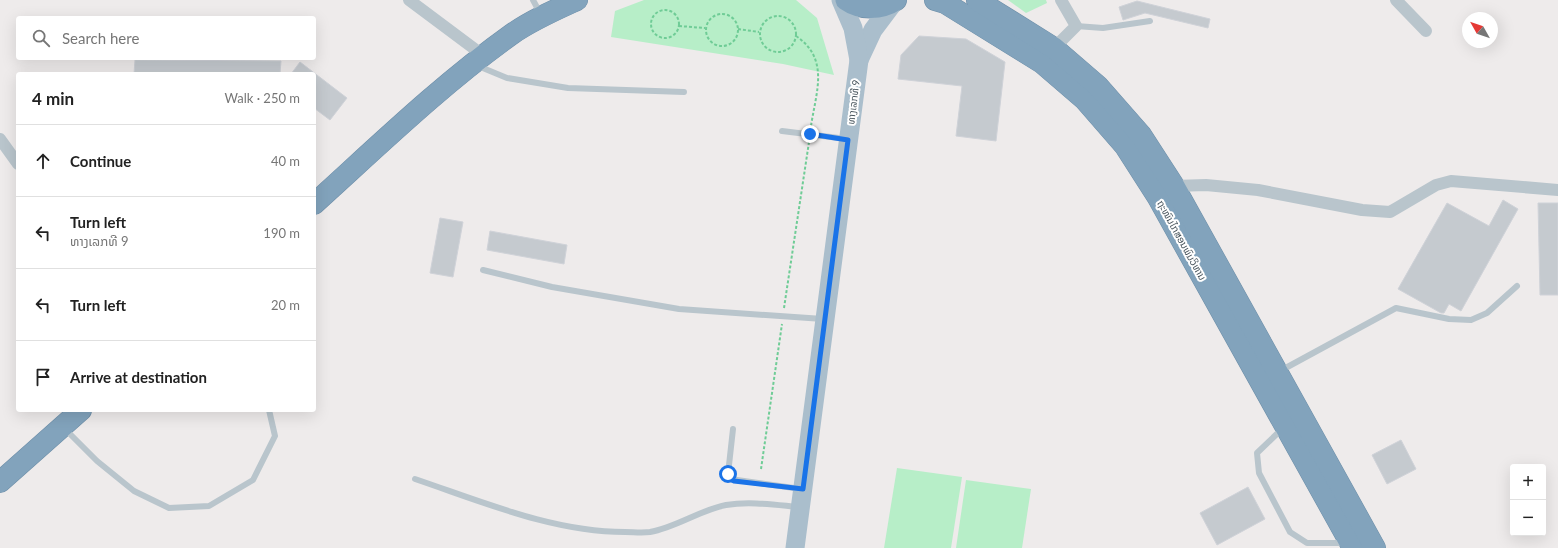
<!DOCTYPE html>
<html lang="en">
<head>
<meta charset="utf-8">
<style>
	body { margin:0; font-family:Lato,"Noto Sans Lao",sans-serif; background:#f6f6f6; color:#222 }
	.controls { position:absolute; right:12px; bottom:12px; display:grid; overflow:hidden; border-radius:4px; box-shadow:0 4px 16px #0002 }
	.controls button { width:36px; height:36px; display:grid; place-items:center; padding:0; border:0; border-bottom:1px solid #e0e0e0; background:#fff; color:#222; font:20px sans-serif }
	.compass { position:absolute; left:1462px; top:12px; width:36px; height:36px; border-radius:50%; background:#fff; box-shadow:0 4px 16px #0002; rotate:310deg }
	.stop { position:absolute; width:12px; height:12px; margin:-9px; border:3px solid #1a73e8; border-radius:50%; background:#fff }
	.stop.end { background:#1a73e8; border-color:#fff; box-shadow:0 1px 4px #0008 }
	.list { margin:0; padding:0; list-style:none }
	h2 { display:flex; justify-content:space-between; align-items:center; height:52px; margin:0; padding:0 16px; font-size:17px }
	h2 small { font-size:13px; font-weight:400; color:#767676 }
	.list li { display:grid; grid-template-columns:26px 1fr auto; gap:12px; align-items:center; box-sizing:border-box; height:72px; padding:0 16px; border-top:1px solid #e0e0e0 }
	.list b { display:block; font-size:15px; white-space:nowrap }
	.list p { margin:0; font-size:13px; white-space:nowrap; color:#767676 }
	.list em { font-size:13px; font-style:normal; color:#767676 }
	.icon { flex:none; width:22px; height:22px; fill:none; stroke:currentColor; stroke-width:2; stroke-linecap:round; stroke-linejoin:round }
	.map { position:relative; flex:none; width:1558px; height:548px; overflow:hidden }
	.search { position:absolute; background:#fff; box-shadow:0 4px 16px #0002; left:16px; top:16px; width:300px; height:44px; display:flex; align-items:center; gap:10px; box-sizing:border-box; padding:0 14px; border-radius:4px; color:#767676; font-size:15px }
	.panel { position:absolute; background:#fff; box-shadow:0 4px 16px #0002; left:16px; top:72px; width:300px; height:340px; border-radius:4px }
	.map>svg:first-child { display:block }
	.green { fill:#b7eec8 }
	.building { fill:#c5cacf; stroke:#cfd2d8 }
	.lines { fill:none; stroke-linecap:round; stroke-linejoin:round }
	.highway-casing { stroke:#6d8ea8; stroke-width:22 }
	.path { stroke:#6fcc96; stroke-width:2; stroke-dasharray:3 2; stroke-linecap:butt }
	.lane { stroke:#b9c5cc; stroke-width:6 }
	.street { stroke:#b9c5cc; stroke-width:12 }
	.primary { stroke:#aabecc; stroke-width:19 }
	.highway { stroke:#82a3bc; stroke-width:21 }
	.route { stroke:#1a73e8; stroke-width:5 }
	.labels { text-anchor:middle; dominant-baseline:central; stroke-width:4; stroke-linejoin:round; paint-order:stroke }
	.street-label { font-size:10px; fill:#445159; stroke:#fff }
</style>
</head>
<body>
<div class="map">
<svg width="1558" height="548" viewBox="0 0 1558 548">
	<rect width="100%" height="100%" fill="#eeebeb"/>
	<g class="green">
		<path d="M644,0H796L817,18L834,75L783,64L611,37L615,11Z"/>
		<path d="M1008,0H1046L1047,3L1026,13Z"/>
		<path d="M897,468L962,477L951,548H884Z"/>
		<path d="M966,480L1031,489L1022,548H956Z"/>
	</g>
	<g class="building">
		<path d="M1137,1L1210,19L1208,28L1145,13L1123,20L1119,7Z"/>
		<path d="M919,36L966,39L1005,62L996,141L956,136L962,86L898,79L901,55Z"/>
		<path d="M135,60L281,61L280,74H134Z"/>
		<path d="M300,62L347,98L330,120L314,108V74H291Z"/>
		<path d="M1503,200L1518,209L1461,311L1449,304L1444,313H1441L1398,289L1447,203L1489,226Z"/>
		<path d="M1538,203H1558V295H1540Z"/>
		<path d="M440,218L463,222L453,277L430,273Z"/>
		<path d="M490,231L567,245L564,264L487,250Z"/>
		<path d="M1401,440L1416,469L1387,484L1372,455Z"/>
		<path d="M1248,487L1265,519L1217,545L1200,513Z"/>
	</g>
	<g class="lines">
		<g class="highway-casing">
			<g id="highway">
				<path d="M846,0C860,10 881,10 896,0"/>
				<path d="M935,0L945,3L1042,63L1085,100L1125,146L1157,196L1353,548"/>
				<path d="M977,0L1054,48L1098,86L1141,135L1174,186L1375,548"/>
				<path d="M314,204C378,146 442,84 512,34C532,20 555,10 577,0"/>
				<path d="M0,482L81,410"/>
			</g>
		</g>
		<g class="path">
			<circle cx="665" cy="24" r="14"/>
			<circle cx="722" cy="30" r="16"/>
			<circle cx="778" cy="34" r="18"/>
			<path d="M679,26L705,28"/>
			<path d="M738,29L759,32"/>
			<path d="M796,36C830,59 816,92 811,126"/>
			<path d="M784,308L809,142"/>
			<path d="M761,469L782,324"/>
		</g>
		<g class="lane">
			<path d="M533,0L540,13"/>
			<path d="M1076,26L1103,28L1150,21"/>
			<path d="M478,66L507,78L568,88L684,92"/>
			<path d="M782,131L847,139"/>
			<path d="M483,270L552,287L679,309L823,319"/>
			<path d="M1280,371L1396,308L1449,319L1471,320L1487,313L1517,286"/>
			<path d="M1283,428L1257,453L1259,473L1290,532L1307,543H1345"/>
			<path d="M65,429L97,461L134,491L169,508L209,506L253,480L275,436L269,410"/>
			<path d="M733,429L728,474L730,479L801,489"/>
			<path d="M415,479C483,502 553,532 625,532C633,532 642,533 650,532C677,527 700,510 726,505C750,501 776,505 799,507"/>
		</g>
		<g class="street">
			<path d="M409,0L484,56"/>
			<path d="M1396,0L1426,31"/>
			<path d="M1054,48L1076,26L1061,0"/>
			<path d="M0,139L18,164"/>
			<path d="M1170,188L1174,186L1206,185L1258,190L1362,210L1390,212L1436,185L1451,181L1558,190"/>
		</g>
		<g class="primary">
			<path d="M859,60L873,30L894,2"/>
			<path d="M795,548L859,60L853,28L841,0"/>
		</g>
		<use href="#highway" class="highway"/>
	</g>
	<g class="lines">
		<path class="route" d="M728,474L730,479L734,481L803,489L848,140L810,134"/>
	</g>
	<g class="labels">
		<g class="street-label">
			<text transform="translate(853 102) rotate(-83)">ທາງເລກທີ 9</text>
			<text transform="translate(1182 240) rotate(61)">ຖະໜົນໄກສອນພົມວິຫານ</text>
		</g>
	</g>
</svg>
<div class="controls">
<button>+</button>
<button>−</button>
</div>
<svg class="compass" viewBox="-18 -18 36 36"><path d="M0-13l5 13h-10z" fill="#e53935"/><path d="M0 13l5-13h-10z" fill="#767676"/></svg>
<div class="stop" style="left:728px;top:474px"></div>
<div class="stop end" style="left:810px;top:134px"></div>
<div class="search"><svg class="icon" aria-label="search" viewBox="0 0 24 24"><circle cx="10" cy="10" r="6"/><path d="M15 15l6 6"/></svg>Search here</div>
<section class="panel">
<h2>4 min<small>Walk · 250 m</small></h2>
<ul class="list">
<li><svg class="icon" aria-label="ahead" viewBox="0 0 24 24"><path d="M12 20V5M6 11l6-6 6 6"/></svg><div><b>Continue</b></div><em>40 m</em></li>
<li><svg class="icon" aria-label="left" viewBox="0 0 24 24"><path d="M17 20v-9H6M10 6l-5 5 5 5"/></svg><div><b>Turn left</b><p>ທາງເລກທີ 9</p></div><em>190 m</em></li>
<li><svg class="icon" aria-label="left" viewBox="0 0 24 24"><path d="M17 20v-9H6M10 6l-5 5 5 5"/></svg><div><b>Turn left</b></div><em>20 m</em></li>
<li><svg class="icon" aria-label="arrive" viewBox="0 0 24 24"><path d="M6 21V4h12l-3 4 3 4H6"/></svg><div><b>Arrive at destination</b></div></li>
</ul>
</section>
</div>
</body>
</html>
